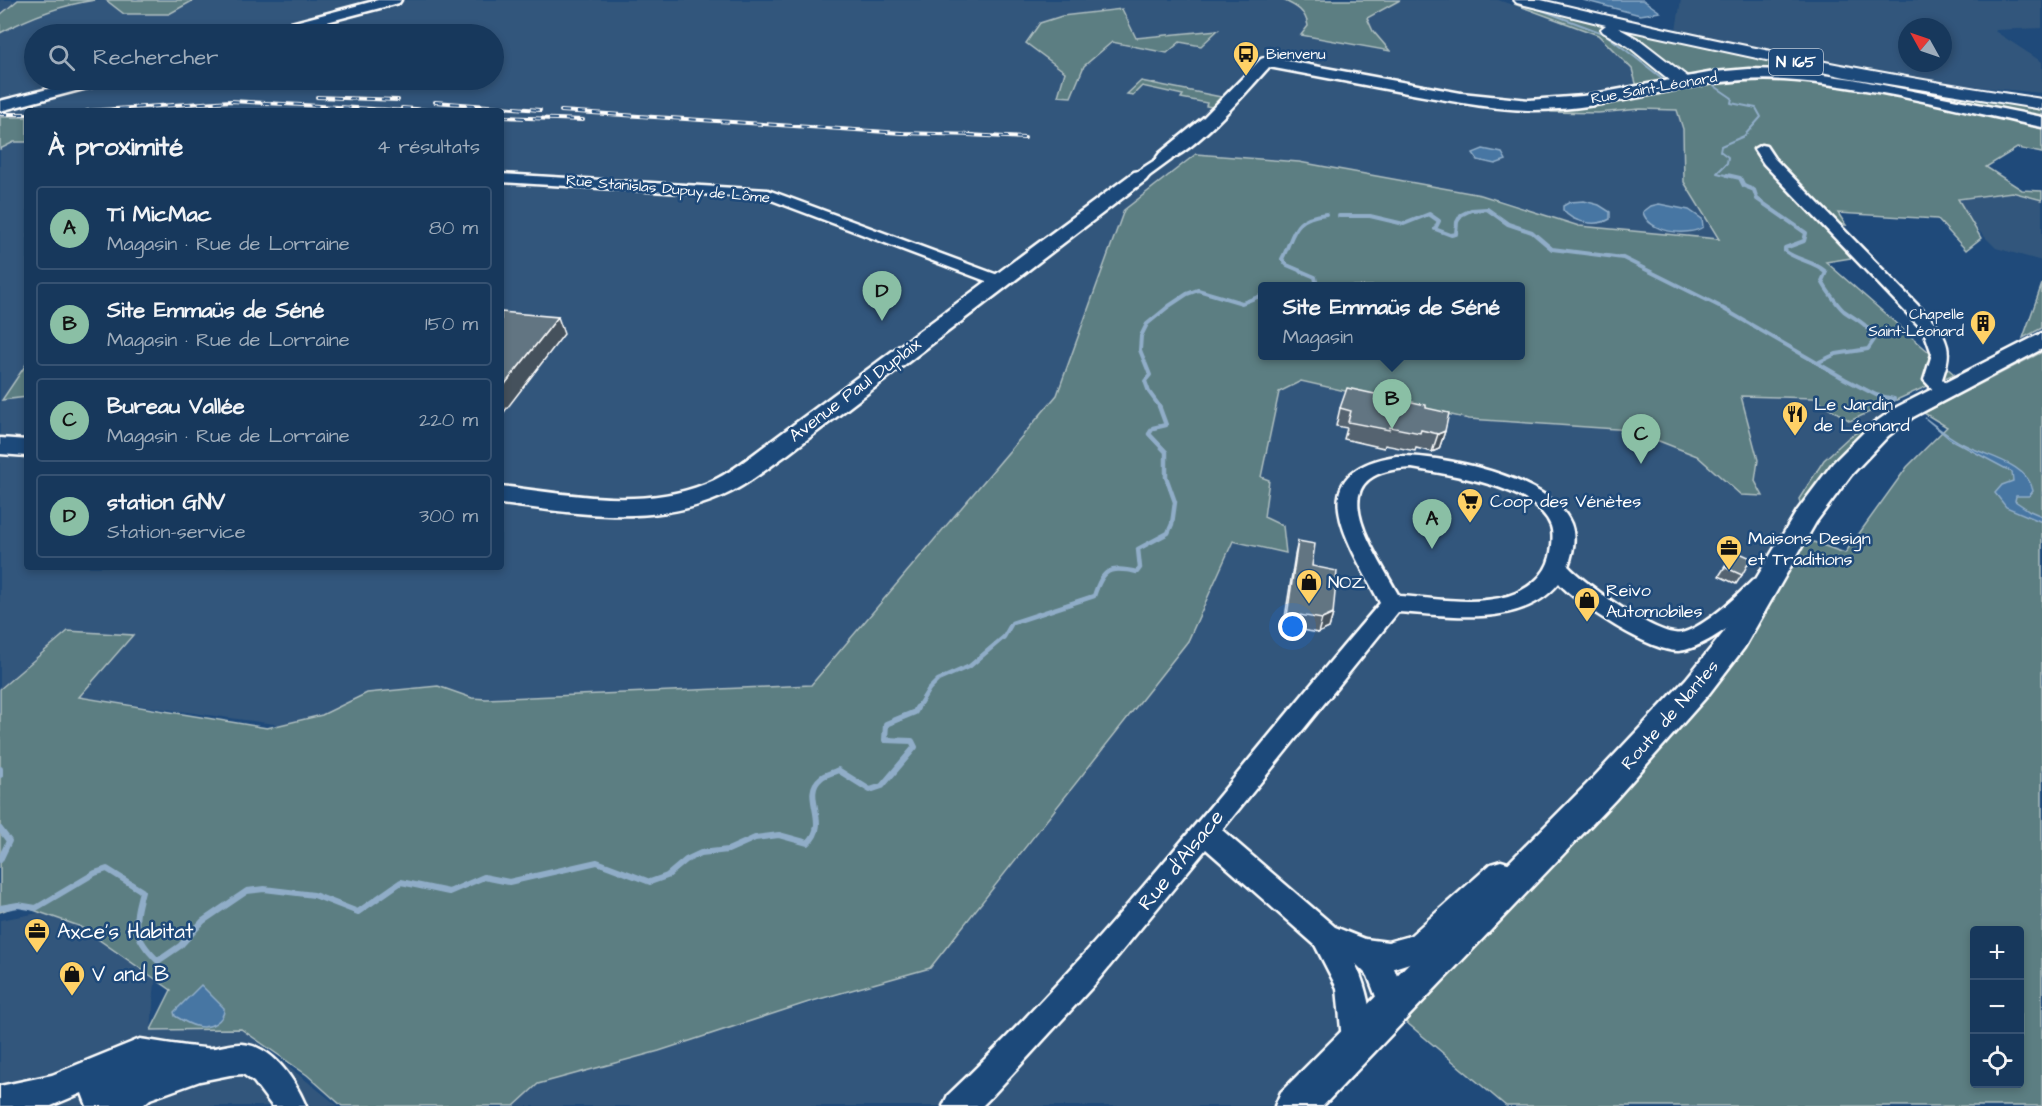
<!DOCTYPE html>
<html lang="fr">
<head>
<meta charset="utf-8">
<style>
	body { margin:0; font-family:"Architects Daughter",sans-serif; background:#244365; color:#f1f3f6 }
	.controls { position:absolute; right:18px; bottom:18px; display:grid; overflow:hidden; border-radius:6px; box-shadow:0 3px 9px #0003 }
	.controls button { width:54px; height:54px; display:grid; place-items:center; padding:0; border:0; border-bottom:2px solid #365272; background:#17385c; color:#f1f3f6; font:30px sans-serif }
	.compass { position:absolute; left:1898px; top:18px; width:54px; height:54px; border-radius:50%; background:#17385c; box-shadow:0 3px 9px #0003; rotate:310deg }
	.you { position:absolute; left:1293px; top:627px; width:21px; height:21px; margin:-15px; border:4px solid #fff; border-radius:50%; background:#1a73e8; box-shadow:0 0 0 9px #1a73e833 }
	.badge { display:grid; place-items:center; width:39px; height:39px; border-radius:50%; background:#8abfa5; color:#111; font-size:20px; font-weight:700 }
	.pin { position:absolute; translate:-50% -50px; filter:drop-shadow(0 2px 3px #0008) }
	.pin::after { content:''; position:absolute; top:32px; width:21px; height:18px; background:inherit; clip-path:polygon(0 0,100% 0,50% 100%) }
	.popup { position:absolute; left:1258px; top:282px; width:267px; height:78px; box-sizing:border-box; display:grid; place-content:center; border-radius:6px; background:#17385c; filter:drop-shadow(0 2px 4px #0005); font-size:20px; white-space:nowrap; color:#9eacbb }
	.popup b { font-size:22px; color:#f1f3f6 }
	.popup::after { content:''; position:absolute; left:50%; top:100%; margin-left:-12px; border:12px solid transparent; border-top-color:#17385c }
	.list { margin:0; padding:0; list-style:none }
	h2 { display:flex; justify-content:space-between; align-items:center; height:78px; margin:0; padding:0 24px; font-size:26px }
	h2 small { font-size:20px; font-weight:400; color:#9eacbb }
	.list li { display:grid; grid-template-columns:39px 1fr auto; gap:18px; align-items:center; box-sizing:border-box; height:84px; margin:0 12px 12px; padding:0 12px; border:2px solid #365272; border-radius:6px }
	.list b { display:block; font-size:22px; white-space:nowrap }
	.list p { margin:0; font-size:20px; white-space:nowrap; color:#9eacbb }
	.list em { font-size:20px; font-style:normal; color:#9eacbb }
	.icon { flex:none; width:33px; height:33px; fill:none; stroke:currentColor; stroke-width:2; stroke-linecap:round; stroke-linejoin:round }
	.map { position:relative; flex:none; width:2042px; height:1106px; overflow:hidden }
	.search { position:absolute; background:#17385c; box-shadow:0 3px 9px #0003; left:24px; top:24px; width:480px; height:66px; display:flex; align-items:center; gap:15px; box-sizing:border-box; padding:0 21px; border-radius:33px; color:#9eacbb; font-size:22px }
	.panel { position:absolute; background:#17385c; box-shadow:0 3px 9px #0003; left:24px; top:108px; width:480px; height:462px; border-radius:6px }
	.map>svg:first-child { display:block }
	.built { fill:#33577c; fill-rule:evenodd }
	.green { fill:#5c7e82; stroke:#aebec0; stroke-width:1.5; fill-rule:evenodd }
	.water { fill:#4676a3; stroke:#90adc8; stroke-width:1.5 }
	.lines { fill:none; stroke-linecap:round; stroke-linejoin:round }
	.stream-far3 { stroke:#90adc8; stroke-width:2 }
	.stream-far2 { stroke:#90adc8; stroke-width:4 }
	.stream-far1 { stroke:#90adc8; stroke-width:4.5 }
	.stream { stroke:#90adc8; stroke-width:6 }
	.minor-casing { stroke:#fff; stroke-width:5 }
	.major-casing { stroke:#fff; stroke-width:5 }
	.highway-casing { stroke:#fff; stroke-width:4 }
	.minor { fill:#1f4a7a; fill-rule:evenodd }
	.major { fill:#1f4a7a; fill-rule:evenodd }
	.highway { fill:#1f4a7a; fill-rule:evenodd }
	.rail-casing { stroke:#fff; stroke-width:4 }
	.rail { stroke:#1f4a7a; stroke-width:2; stroke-dasharray:8; stroke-linecap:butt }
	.wall { fill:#546470; stroke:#fff; stroke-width:1.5 }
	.shaded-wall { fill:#45515b; stroke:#fff; stroke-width:1.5 }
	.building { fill:#627482; stroke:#fff; stroke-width:1.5 }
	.labels { text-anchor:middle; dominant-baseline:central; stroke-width:5; stroke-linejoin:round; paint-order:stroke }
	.far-poi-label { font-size:15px; fill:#fff; stroke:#1f4a7a; text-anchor:start }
	.far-street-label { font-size:15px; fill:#fff; stroke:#1f4a7a }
	.shield { fill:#1f4a7a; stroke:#bcc9d7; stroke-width:1.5 }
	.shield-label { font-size:16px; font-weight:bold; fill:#fff }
	.street-label { font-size:18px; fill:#fff; stroke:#1f4a7a }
	.poi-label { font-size:18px; fill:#fff; stroke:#1f4a7a; text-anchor:start }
	.near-street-label { font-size:21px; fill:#fff; stroke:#1f4a7a }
	.near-poi-label { font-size:21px; fill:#fff; stroke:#1f4a7a; text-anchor:start }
</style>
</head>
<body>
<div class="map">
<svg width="2042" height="1106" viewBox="0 0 2042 1106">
	<rect width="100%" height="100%" fill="#1f4a7a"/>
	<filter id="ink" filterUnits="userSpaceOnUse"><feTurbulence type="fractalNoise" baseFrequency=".0167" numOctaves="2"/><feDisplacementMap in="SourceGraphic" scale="12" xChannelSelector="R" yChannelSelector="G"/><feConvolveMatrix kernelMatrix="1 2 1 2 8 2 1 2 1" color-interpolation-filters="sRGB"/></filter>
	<g filter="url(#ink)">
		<g class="built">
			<path d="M0,0H1283L1299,8L1307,17L1308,26L1302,34L1389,50L1373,31L1367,18L1400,0H1498L1598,35L1632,69L1639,95L1551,112L1677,109L1683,129L1684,182L1720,239L1579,226L1496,198L1124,210L1057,395L811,685L486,699L282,725L78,697L68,631L0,689ZM34,34H494V80H34ZM27,111H501V567H27Z"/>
			<path d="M1681,0H2042V28L1993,30L2042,62V93L1971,86L1872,70L1676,30ZM1907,27H1943V63H1907Z"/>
			<path d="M2012,192L2042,200V261L1996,248L1974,226L1958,199Z"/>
			<path d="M1301,381L1469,419L1631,430L1697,456L1741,494L1763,495L1755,481L1758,460L1740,396L1814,398L1849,421L1881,406L1900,421L1840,480L1753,627L1277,1106H514L538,1084L930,968L1188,641L1233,541L1263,517L1269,481L1261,477L1279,392Z"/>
			<path d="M61,909L155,981L151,1030L241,1029L338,1106H0V920Z"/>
		</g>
		<g class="green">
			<path d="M18,0H95C61,5 30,17 0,33V15Z"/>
			<path d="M106,0H194L169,14H124Z"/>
			<path d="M1283,0H1400L1367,18L1373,31L1390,51L1301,35L1308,26C1306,11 1296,6 1283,0Z"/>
			<path d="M1514,4L1815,69L2042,106V153L2017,148L1986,167L2022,190L2042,191V200L2012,192L1958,199L1981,238L1966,250L1937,219L1838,213L1846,225L1824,223L1857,257L1826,262L1954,374L1850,421L1814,398L1741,396L1758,460L1755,481L1763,496L1741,495L1697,456L1631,430L1469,419L1301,381L1279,392L1261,477L1269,480L1264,517L1283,526L1286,553L1233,541L1188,641L930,968L809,1002L659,1051L538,1084L514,1106H342L307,1075L241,1029L151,1030L171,990L79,926L19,905L0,912V689L68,631L133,635L79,697L267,728L322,715L367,693L438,686L472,698L486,699L811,685L1057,395L1124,210L1196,154L1299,162L1481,195L1579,226L1719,239L1684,182L1683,129L1677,110L1640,109L1598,113L1551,112L1548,108L1639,94L1632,69L1598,35ZM1263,286H1521V356H1263Z"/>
			<path d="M1122,9L1136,38L1218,30L1201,46L1180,42L1167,53L1112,42L1084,66L1071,97L1058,96L1065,72L1026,43L1040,23L1062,16Z"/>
			<path d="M1141,81L1221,97L1212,107L1206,106L1207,103L1181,98L1183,95L1142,86L1133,95L1127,94Z"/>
			<path d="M0,117H27V142H14L0,149Z"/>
			<path d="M2042,284V328L2023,338Z"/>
			<path d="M2042,352V1106H1506L1381,1001L1436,984L1802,538L1845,553L1907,467L1947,427L1924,413ZM1974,930H2020V1084H1974Z"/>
			<path d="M27,363V397L2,400Z"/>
			<path d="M1873,422L1806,502L1800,503L1799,499L1824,460L1849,437Z"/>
		</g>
		<g class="water">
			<path d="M1583,0H1643L1660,12L1640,15Z"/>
			<path d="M1483,149L1502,153L1506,160L1495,164L1478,160L1473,153Z"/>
			<path d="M1584,201L1599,205L1610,212V219C1596,227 1573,223 1563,210V206L1570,202Z"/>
			<path d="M1659,204L1689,210L1702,219L1703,227C1688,237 1648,233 1643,212L1651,206Z"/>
			<path d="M1925,418C1938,428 1950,438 1965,445C1986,456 2029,464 2033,491L2029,496H2016L2015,501L2030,511L2042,516V522L2006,507L1995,493L2002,485L2013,481L2012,472L1950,439Z"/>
			<path d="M201,985L224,1008C225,1021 209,1030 196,1026C191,1025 180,1019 175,1016L174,1012Z"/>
		</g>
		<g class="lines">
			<g class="stream-far3">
				<path d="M1536,8L1605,34L1662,78"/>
				<path d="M1713,85L1732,98L1731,103L1756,108L1761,117L1744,136L1721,146L1720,151L1728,157L1727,163L1717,173L1734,177"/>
			</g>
			<g class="stream-far2">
				<path d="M1727,175L1740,178L1744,186L1754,190L1757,199L1806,233L1804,241L1785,248V251C1798,261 1814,261 1826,272L1822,281C1825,288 1839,307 1844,311C1858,321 1868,323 1874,340L1868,349L1836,354L1819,362"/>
				<path d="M1339,216H1370L1404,224L1429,214L1439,221L1435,229L1451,235L1456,234L1457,222L1461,215L1471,210L1487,209L1508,224L1532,232L1552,249L1623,258L1719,306"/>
				<path d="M1317,286L1315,277L1287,265L1282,259C1295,234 1291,218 1326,214"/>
				<path d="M1722,308L1845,379L1876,395L1894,399"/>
				<path d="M1160,407L1149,392L1145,381L1150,375L1140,350L1141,336L1147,324L1169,306L1187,294L1198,290L1242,303L1263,295"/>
			</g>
			<path class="stream-far1" d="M916,710L929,689L938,680L970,666L1004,637L1012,623L1094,596C1103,569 1109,566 1137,572L1140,568L1138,549L1168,533L1172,524L1175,502L1166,477V452L1149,434L1153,428L1166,425L1159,406"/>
			<g class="stream">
				<path d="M0,769V775"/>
				<path d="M0,829L9,841L0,860"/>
				<path d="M0,908L18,905L36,908L95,873L107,869L142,891C133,924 132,936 158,961L180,946L203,921L247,891L264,889L314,895L358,912L401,882L449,892L484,877L509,882L597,862L650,882L667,876L686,860L701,853L728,850L755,838L779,835L808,843C831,822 800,795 821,778C825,774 833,773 838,770L870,790L882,786L915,747L912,741L885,740L886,724L915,712L917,708"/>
			</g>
			<g class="minor-casing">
				<g id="minor">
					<path d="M1761,145L1766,146L1774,158L1937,325C1951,347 1950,356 1942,379L1953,391L1950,395H1938L1924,380L1932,354L1924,331L1764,164L1754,149Z"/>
					<path d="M1166,153L1171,154L1173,157L1171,160L1145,179H1135L1133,176L1135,173Z"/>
					<path d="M501,174L768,190L1006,278L1008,281L1000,286L994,284L766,198L501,182Z"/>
					<path d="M1396,456C1442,455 1552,477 1571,524C1576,537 1573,553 1568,566C1584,583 1659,639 1682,633C1706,626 1736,597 1753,580L1761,578L1769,580L1772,586C1759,608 1704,650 1678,651C1649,651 1578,605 1559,583C1521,629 1450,615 1398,612L1222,830L1335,927L1365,939L1388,942L1410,936L1491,864L1501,861L1511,864L1515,873L1511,882L1428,957L1394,968L1408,1005L1403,1015L1393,1020L1383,1015L1368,976L1355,963C1366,985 1377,1027 1368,1051L1357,1055L1346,1051L1342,1040L1337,988L1315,945L1206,849L1094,985L992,1096L982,1106H943L948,1095C1107,945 1238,768 1380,603C1352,547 1295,472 1396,456ZM1412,468C1449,475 1535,485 1551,526C1554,535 1552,548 1550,557C1545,577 1527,590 1508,596C1474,606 1434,598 1399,596C1374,549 1315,471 1412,468Z"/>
					<path d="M140,1039C161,1042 183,1046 205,1048C216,1050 229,1043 242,1044C273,1046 295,1080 306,1106H272L254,1082L243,1074L230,1075L200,1081L150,1099L142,1106H87L82,1093L51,1106H0V1086L52,1075Z"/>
				</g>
			</g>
			<g class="major-casing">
				<g id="major">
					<path d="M378,0H401L399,3L281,34H259L261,31Z"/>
					<path d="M1266,57L1461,93L1529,100L1583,96L1714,72L1749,69L1785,70L1853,79L2042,117V127C1959,110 1867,85 1784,80C1697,74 1615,112 1528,110C1488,109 1447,100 1407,93C1361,84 1315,76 1269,67C1252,86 1183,166 1160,161L1157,157L1160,153L1204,117L1261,59Z"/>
					<path d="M84,80H108L106,83L0,111V101Z"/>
					<path d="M1140,171L1146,172L1149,176L1146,180L788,454C769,467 751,482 731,492C658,529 578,513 501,504V486C568,494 640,510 705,484C729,475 749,457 770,442L1134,172Z"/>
					<path d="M2042,333V349L1913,417L1888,436L1851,475L1816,522L1744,648L1708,695L1615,800L1323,1106H1275L1281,1092L1591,780L1686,679L1724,632L1797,511L1833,463L1870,426L1897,407Z"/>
					<path d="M0,438L27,440V456L0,454Z"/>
				</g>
			</g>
			<g class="highway-casing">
				<path id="highway" d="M1514,0H1541C1707,40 1873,74 2042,99V109L1845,77L1618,28L1640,40L1689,78L1692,82L1689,86H1677L1628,46L1603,32L1601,29L1606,25L1517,3Z"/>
			</g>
			<use href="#minor" class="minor"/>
			<use href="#major" class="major"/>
			<use href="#highway" class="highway"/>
			<g class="rail-casing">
				<g id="rail">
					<path d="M317,97L398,100"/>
					<path d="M435,102L540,110"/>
					<path d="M402,108L441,111"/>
					<path d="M87,111L231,101L410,111"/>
					<path d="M561,111L902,133L974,135"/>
					<path d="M0,114H27"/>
					<path d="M501,117L583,120"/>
					<path d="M968,135L1025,138"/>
				</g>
			</g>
			<use href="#rail" class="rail"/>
		</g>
		<g class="wall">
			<path d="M1340,408H1426L1445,431L1439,449L1432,452L1416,448L1415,451L1385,445L1384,448L1344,439L1347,428L1336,426Z"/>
			<path d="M1298,541L1312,566L1333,614L1329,628L1318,633L1297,629L1295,639L1282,636L1295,555Z"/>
			<path d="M1735,551L1742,575L1736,584L1719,576Z"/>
		</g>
		<g class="shaded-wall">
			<path d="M558,317L564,334L501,416V389Z"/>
			<path d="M1445,431L1439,449L1432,452L1438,434Z"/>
			<path d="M1333,614L1329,628L1318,633L1322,619Z"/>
		</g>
		<g class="building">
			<path d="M501,312L558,317L501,389Z"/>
			<path d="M1347,388L1426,405V408L1449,413L1445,431L1438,434L1421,430L1420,433L1390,427L1389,430L1348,422L1351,411L1340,408Z"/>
			<path d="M1298,541L1315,544L1312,566L1337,571L1333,614L1322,619L1300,615L1298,625L1286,623Z"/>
			<path d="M1735,551L1751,558L1742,575L1724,567Z"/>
		</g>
	</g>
	<defs>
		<g id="bus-pin" transform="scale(1.35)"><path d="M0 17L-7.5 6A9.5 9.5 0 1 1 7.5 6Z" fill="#ffd166" stroke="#1f4a7a"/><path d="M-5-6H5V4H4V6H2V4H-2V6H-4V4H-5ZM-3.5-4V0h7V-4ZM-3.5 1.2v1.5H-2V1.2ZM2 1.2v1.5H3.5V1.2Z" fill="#111"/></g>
		<g id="building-pin" transform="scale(1.35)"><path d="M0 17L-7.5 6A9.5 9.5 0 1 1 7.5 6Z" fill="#ffd166" stroke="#1f4a7a"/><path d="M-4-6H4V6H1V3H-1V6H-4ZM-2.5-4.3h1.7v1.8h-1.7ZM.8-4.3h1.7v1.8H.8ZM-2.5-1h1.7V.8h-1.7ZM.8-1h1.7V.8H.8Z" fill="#111"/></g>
		<g id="restaurant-pin" transform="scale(1.35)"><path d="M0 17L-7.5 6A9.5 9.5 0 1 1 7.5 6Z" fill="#ffd166" stroke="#1f4a7a"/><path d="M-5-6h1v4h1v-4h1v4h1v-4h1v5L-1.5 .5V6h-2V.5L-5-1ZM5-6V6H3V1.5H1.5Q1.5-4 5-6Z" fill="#111"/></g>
		<g id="supermarket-pin" transform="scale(1.35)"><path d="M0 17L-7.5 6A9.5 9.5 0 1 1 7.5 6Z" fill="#ffd166" stroke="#1f4a7a"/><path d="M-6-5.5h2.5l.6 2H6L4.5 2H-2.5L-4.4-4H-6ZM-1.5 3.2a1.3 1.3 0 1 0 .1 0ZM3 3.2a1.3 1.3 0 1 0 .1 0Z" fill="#111"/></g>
		<g id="office-pin" transform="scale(1.35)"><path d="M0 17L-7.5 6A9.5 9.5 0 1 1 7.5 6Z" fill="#ffd166" stroke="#1f4a7a"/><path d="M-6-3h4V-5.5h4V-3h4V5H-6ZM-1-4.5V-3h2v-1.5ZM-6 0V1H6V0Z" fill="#111"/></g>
		<g id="shop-pin" transform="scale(1.35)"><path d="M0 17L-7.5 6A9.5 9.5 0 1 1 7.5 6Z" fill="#ffd166" stroke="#1f4a7a"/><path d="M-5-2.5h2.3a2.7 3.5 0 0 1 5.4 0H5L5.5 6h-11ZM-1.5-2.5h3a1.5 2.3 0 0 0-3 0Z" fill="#111"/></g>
	</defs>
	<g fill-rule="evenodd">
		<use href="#bus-pin" x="1246" y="54"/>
		<use href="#building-pin" x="1983" y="323"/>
		<use href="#restaurant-pin" x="1795" y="414"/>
		<use href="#supermarket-pin" x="1470" y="501"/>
		<use href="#office-pin" x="1729" y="548"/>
		<use href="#shop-pin" x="1309" y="582"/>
		<use href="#shop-pin" x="1587" y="600"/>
		<use href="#office-pin" x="37" y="931"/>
		<use href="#shop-pin" x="72" y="974"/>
	</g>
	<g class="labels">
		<g class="far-poi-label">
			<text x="1266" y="54">Bienvenu</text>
			<text x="1964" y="314" text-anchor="end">Chapelle<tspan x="1964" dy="17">Saint-Léonard</tspan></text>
		</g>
		<g class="far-street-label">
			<text transform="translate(1654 88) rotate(-10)">Rue Saint-Léonard</text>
			<text transform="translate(668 189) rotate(5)">Rue Stanislas Dupuy de Lôme</text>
		</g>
		<rect class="shield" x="1769" y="49" width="54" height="26" rx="4.5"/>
		<g class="shield-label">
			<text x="1796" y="62">N 165</text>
		</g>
		<g class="street-label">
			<text transform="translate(855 390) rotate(-37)">Avenue Paul Duplaix</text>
			<text transform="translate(1670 715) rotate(-49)">Route de Nantes</text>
		</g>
		<g class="poi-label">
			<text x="1814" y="404">Le Jardin<tspan x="1814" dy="21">de Léonard</tspan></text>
			<text x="1490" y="501">Coop des Vénètes</text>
			<text x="1748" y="538">Maisons Design<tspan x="1748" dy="21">et Traditions</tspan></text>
			<text x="1328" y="582">NOZ</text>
			<text x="1606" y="590">Reivo<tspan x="1606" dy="21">Automobiles</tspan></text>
		</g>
		<g class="near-street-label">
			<text transform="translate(1181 860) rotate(-51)">Rue d'Alsace</text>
		</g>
		<g class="near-poi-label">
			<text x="57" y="931">Axce's Habitat</text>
			<text x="92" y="974">V and B</text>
		</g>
	</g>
</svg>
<div class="controls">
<button>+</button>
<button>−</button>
<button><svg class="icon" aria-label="locate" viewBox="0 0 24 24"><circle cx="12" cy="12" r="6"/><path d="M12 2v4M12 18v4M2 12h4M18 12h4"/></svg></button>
</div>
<svg class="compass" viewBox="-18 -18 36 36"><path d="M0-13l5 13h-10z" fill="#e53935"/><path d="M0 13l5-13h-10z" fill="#9eacbb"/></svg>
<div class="you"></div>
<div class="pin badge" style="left:1432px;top:549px">A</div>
<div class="pin badge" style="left:1392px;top:429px">B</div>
<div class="popup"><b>Site Emmaüs de Séné</b>Magasin</div>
<div class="pin badge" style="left:1641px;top:464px">C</div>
<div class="pin badge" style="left:882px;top:321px">D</div>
<div class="search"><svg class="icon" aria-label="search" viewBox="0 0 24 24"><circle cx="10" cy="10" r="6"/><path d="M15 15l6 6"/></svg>Rechercher</div>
<section class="panel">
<h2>À proximité<small>4 résultats</small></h2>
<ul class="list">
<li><span class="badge">A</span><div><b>Ti MicMac</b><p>Magasin · Rue de Lorraine</p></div><em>80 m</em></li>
<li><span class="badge">B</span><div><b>Site Emmaüs de Séné</b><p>Magasin · Rue de Lorraine</p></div><em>150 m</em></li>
<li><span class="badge">C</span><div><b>Bureau Vallée</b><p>Magasin · Rue de Lorraine</p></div><em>220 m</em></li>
<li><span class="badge">D</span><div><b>station GNV</b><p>Station-service</p></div><em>300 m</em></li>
</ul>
</section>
</div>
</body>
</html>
